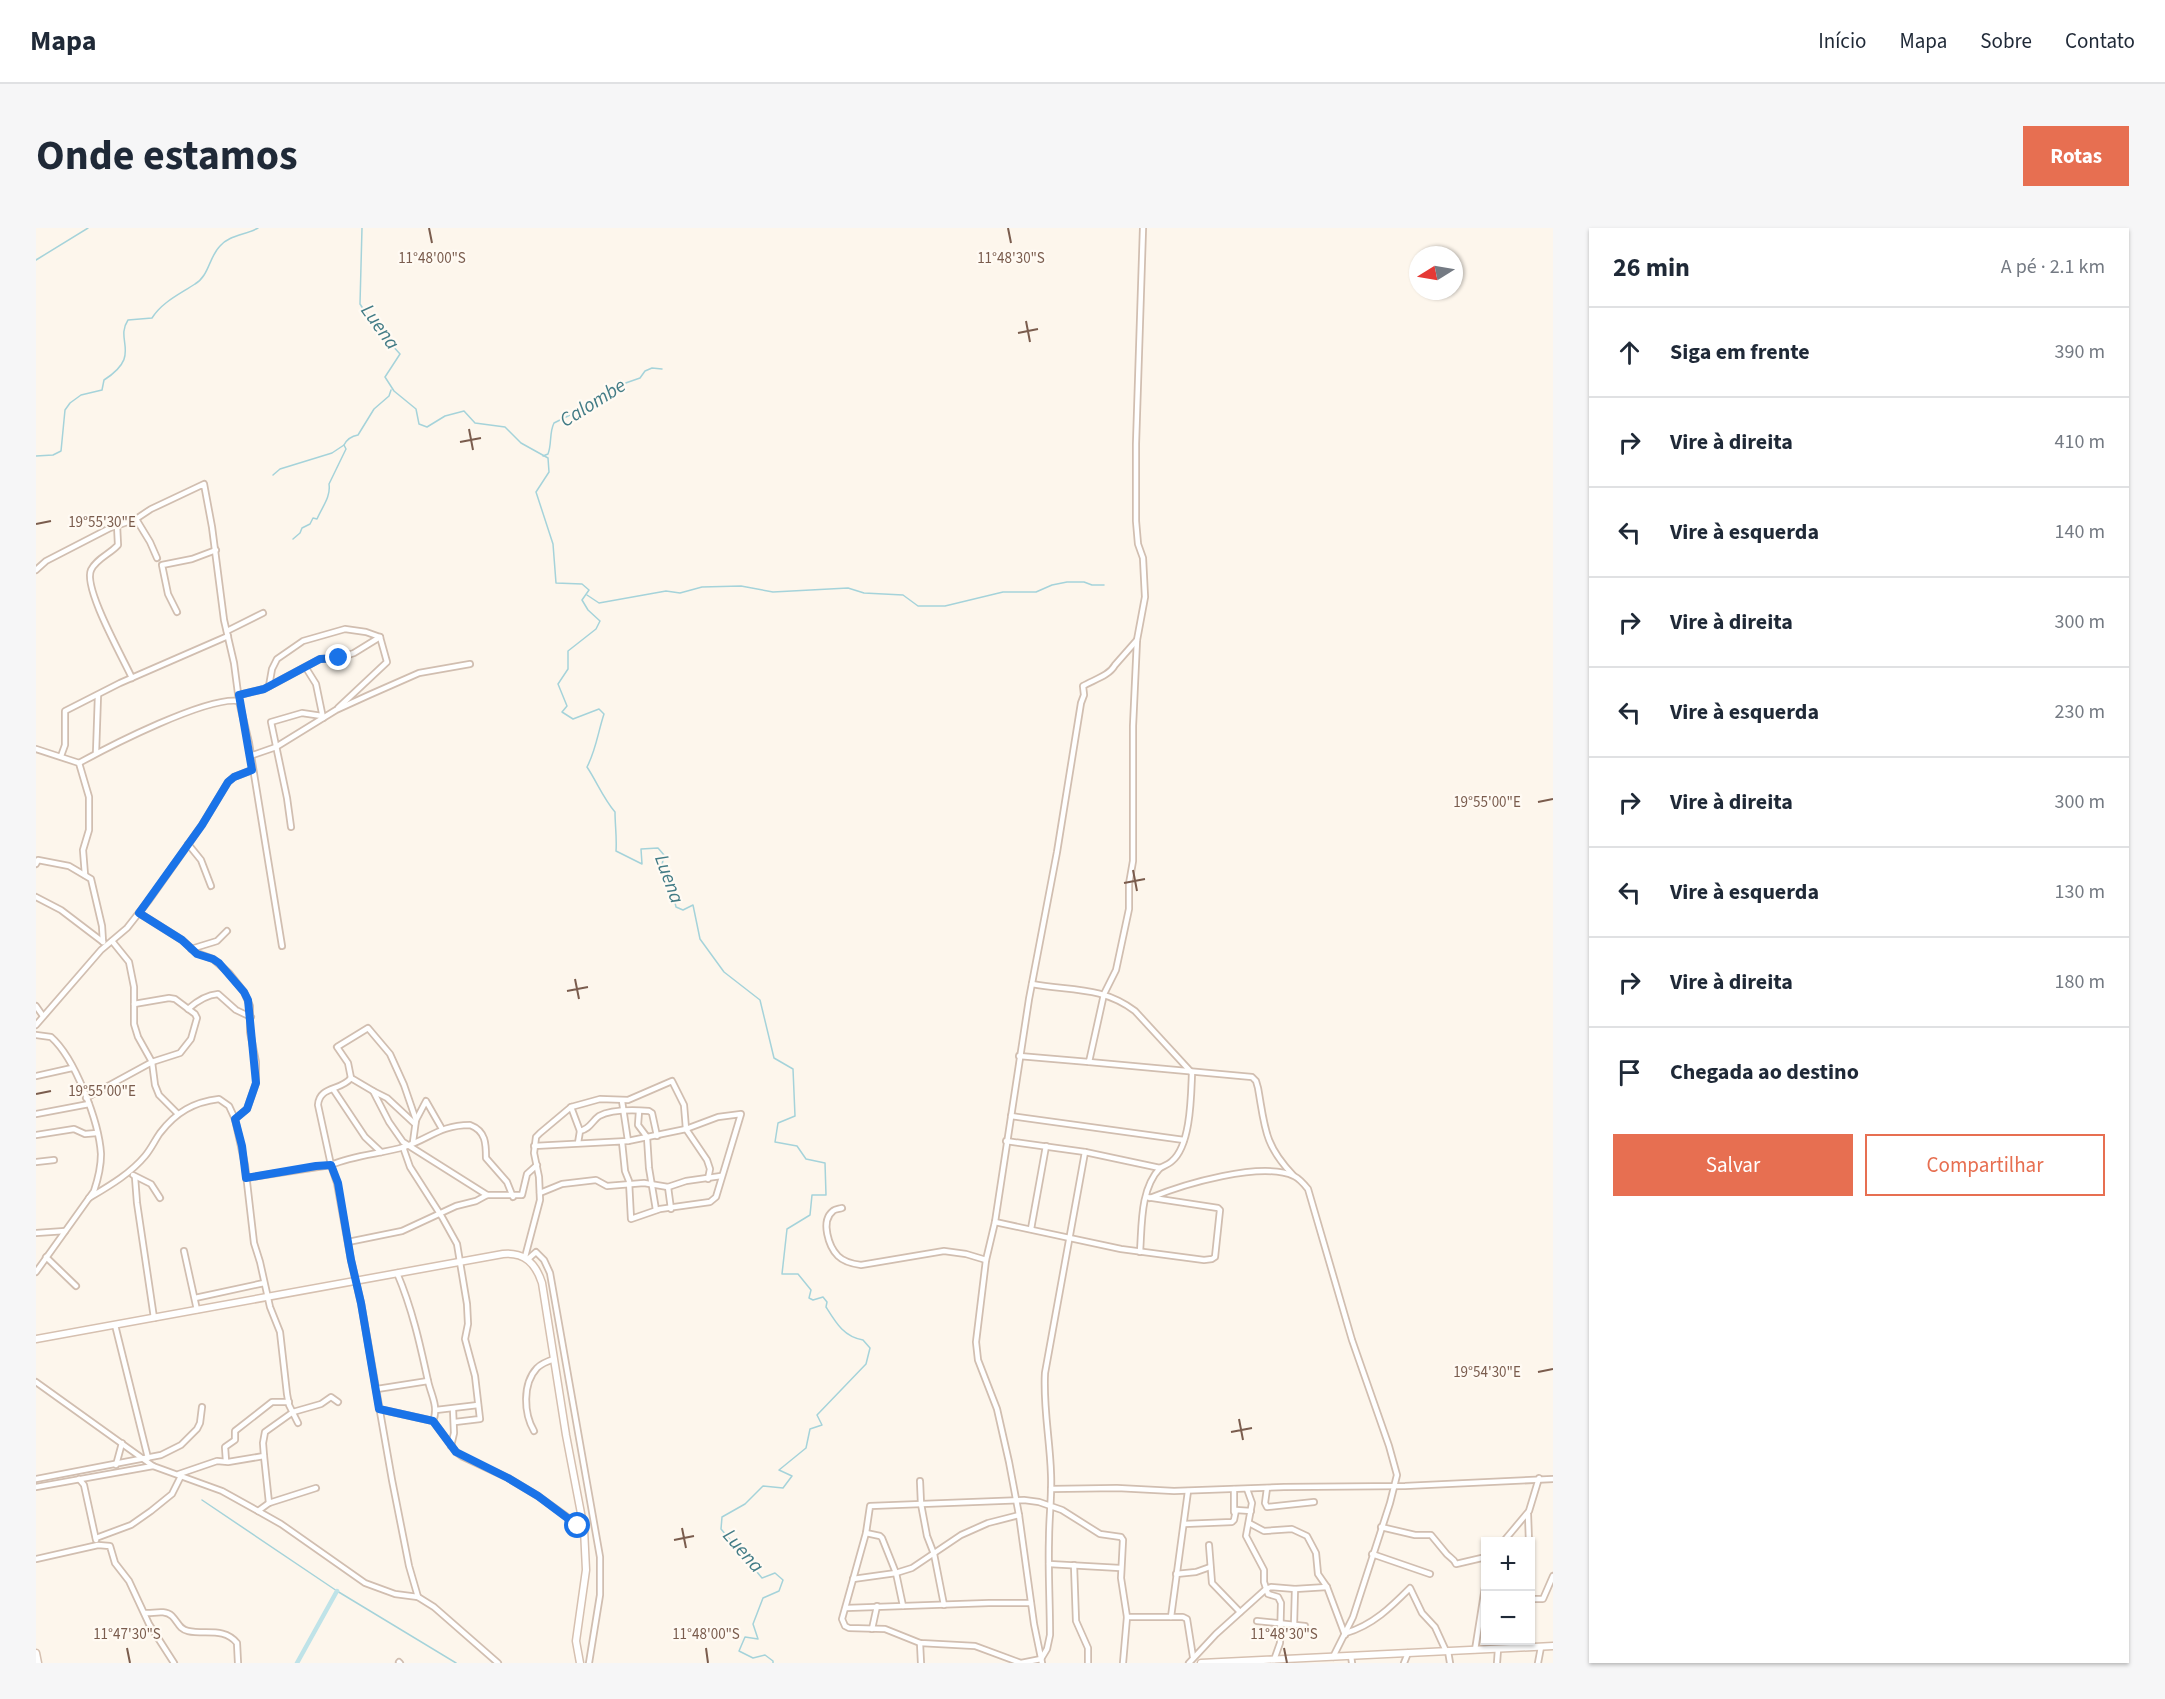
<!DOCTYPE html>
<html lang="pt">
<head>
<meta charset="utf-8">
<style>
	body { margin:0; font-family:"Source Sans 3",sans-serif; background:#f6f6f7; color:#1f2937 }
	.controls { position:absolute; right:18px; bottom:18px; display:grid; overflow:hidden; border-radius:0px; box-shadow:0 2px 4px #0004 }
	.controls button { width:54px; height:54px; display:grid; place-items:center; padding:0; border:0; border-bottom:2px solid #e0e1e3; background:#fff; color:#1f2937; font:30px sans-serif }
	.compass { position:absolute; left:1373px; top:18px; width:54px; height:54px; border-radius:50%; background:#fff; box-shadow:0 2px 4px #0004; rotate:259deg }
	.stop { position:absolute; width:18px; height:18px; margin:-14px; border:4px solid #1a73e8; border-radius:50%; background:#fff }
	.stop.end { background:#1a73e8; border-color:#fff; box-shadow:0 2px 6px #0008 }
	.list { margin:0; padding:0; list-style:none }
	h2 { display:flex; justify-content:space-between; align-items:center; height:78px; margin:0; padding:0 24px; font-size:26px }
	h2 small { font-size:20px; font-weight:400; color:#747a83 }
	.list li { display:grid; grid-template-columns:39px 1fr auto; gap:18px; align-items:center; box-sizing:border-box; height:90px; padding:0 24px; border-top:2px solid #e0e1e3 }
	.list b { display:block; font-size:22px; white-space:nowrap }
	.list em { font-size:20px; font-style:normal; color:#747a83 }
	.actions { display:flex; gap:12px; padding:18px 24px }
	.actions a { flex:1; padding:14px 0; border:2px solid #e76f51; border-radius:0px; text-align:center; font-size:21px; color:#e76f51 }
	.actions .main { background:#e76f51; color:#fff }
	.icon { flex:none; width:33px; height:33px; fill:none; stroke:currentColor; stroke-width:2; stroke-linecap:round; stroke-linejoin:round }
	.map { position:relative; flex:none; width:1517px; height:1435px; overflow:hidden; border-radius:0px }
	header { display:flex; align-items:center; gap:36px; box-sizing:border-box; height:84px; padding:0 30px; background:#fff; border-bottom:2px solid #e0e1e3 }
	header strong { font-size:28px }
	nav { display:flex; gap:33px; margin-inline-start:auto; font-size:21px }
	.intro { display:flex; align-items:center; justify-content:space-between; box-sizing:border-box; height:144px; padding:0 36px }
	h1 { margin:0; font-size:42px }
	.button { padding:15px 27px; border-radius:0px; background:#e76f51; color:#fff; font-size:21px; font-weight:700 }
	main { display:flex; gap:36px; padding:0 36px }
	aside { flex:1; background:#fff; border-radius:0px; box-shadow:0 2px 4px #0004 }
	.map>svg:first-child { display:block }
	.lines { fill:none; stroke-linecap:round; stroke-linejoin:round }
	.stream { stroke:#a5d3da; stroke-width:1.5 }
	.canal { stroke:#bfe3e8; stroke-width:4.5 }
	.street-casing { stroke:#d1beb0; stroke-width:8 }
	.secondary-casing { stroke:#d6c0b0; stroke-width:9 }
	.street { stroke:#fff; stroke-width:4.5 }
	.secondary { stroke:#fff; stroke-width:6 }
	.route { stroke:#1a73e8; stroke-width:8 }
	.ticks { fill:none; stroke:#7a5c4d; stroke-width:2 }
	.labels { text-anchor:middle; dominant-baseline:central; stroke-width:4.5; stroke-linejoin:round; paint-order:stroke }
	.water-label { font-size:20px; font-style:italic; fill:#437c86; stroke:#fffaf3 }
	.ticks-label { font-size:15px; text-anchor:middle; fill:#7a5c4d; stroke:#fffaf3; stroke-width:4.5; stroke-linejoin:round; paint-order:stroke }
</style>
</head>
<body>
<header>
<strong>Mapa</strong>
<nav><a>Início</a><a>Mapa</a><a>Sobre</a><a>Contato</a></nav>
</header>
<div class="intro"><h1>Onde estamos</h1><a class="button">Rotas</a></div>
<main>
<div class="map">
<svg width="1517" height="1435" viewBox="0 0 1517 1435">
	<rect width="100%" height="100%" fill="#fdf6ec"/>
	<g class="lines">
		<g class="stream">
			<path d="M326,0L324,76L337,96L364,126L349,149L358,163L380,181L383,196L391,199L409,188L428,183L439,195L469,199L485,215L512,230L513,244L500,264L517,316L520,355L546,356L553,362L546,372L552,382L564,393L560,401L532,423V441L522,456L531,478L526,484L537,491L563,481L568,486C562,504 560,522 551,539C561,554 567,570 579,584C579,597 581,610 580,623L606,636L605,621L622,620L628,627L626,637L631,639L640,679L647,682L657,677L664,711L688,744L724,772L738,830L757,841L759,888L742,895L739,914L761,918L770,931L789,935L790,967H776L774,987L751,1001L746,1046H762L775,1062L773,1070L777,1072L787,1069L791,1074L790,1079C800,1095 808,1109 827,1112L834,1120L830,1136L781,1187L786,1197L774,1201L770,1220L743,1242L756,1248L747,1260L727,1258L709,1276L686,1289L685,1301L726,1350L739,1345L747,1352L743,1363L727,1370L717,1396L722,1411L709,1409L703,1423L717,1430L729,1427L737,1433V1435"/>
			<path d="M0,32L52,0"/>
			<path d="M0,228L17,227L25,223L29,182L34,175L45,167L66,162L68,152C107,127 78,113 92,92L116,90C126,74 144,66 159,56C173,48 173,29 184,18C193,7 210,7 222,0"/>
			<path d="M507,228L512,226C516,216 513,205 518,195L550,179L581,158L604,150L609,143L616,140L626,141"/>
			<path d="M237,247L244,241L296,225L308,217"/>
			<path d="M257,311L264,305L266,300L274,296L277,290L281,291C286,279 295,269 293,256L310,221L308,217C311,211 316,208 322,207L338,181L353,168L355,162"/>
			<path d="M551,367L563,375L630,363L644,365L666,359L705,358L737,364L812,360L828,365L867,367L882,378H909L967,364H1000L1016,357L1031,354H1048L1056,357H1068"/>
			<path d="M166,1272L301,1363L420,1435"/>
		</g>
		<path class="canal" d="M261,1435L301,1363"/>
		<g class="street-casing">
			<g id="street">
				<path d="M100,291L114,314L121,330"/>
				<path d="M81,297L82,317C74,326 60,331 55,342C47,360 87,430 96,450"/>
				<path d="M0,342L10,333L74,300L100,291L115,281L168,256L176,299L188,392L198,435L203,473L213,515L246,718"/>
				<path d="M141,384L132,366L126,337L156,331L180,322"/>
				<path d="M191,403L227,385"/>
				<path d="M270,440L280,456L287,490"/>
				<path d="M233,458L236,441L241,431L267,413L309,401L330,404L344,409"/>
				<path d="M203,467L228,461L284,431L303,430L318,425L344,409"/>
				<path d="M302,480L351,434L344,409"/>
				<path d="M0,521L43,535L53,569V602L47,622L49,647"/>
				<path d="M60,525L62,467"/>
				<path d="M25,528L29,517V483L84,455L192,408"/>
				<path d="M214,528L240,519L300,482L333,467L383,445L434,436"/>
				<path d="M43,535C74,518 171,468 203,473"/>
				<path d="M255,599L251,570L235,494L266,485L286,488"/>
				<path d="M152,616L165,632L175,658"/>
				<path d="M0,636L2,632L33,638L55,651L66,698L67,714"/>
				<path d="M0,669L25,682L67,714"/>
				<path d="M103,685L146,712L161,725L177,731L193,745L208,764L214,778V804L220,834V855L211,881L199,891"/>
				<path d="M76,713L93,734L98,759V796L102,809L116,834L119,857L123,867L142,886"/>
				<path d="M155,721L181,713L191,703"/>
				<path d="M0,778L7,788"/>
				<path d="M152,781C161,773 170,767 182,766L200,782L215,789"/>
				<path d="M0,797L65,722L91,700L113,672L166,597L192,554L198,549L216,542"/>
				<path d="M0,807L15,809C39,830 63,894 65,926C65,939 62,951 58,963L0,1044"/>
				<path d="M983,828L1053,834L1068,766L1080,742L1093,681V656L1097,633V498L1101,412"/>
				<path d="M1053,834L1216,849L1220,853L1222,860C1229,899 1228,917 1257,947"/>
				<path d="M0,848L36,840"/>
				<path d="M315,850C305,863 283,858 282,877L295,937L301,955L315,1032L325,1075L356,1252L373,1338L382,1369"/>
				<path d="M297,861L329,909L345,924"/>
				<path d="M337,863L315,850L312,835L301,819L332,800L354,826L368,857L380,892"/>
				<path d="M50,870L116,834L144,825L155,811L161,790L159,786L139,771L133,770L98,776"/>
				<path d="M586,873L592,913"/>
				<path d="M535,879L544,903"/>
				<path d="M603,883L602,897L611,909L613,940L620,982"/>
				<path d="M0,886L53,876"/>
				<path d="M975,888L1148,912"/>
				<path d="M379,896L351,870L337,863L353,894L367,914L451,967"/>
				<path d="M0,907L38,901L49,906L61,905"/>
				<path d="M970,913L1049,924L1124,940C1128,938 1133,936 1136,933C1155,917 1155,868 1156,845L1099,783C1066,758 1034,763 996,756"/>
				<path d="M377,914L380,892L390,873L406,901"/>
				<path d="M542,915L544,903C554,901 556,893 563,888C576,881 599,882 613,883L616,885L621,908"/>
				<path d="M498,918L592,913L650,901L682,889L705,886L680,969L674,974L624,981L595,991L593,953L589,943L586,914"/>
				<path d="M367,919L374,939L406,989L421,1016L431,1076L432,1096L429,1111L439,1148L444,1191L419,1194"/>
				<path d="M1049,924L1009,1145C1007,1179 1014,1212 1015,1246C1016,1268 1013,1289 1013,1311C1012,1343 1014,1375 1014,1407L1011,1421L1005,1431L985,1435L939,1418L884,1415L849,1401L813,1400L809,1398L806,1391L830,1305L834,1278L988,1272L1003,1274L1026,1282L1064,1306L1085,1309L1087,1312L1085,1350L1091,1389"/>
				<path d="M0,934L18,932"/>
				<path d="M97,947L115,956L124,970"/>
				<path d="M99,949L101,975L118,1090"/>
				<path d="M210,950L295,937C318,927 344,926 368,919C393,911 404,897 434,897C450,903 450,916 450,930L471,954L477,969"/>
				<path d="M632,959L635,981"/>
				<path d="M504,965L526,956L560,952L571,958L608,955L632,959L650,953L685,948"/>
				<path d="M53,970C73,958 94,946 109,928C115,921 119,912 124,905C140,884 158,874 183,871L193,878L199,891L209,937L218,1015L224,1034L234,1079L244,1104L251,1166L253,1177L262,1195"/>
				<path d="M1114,970C1148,956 1225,933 1258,948C1264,951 1268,956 1272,961L1316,1112L1353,1218L1361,1247L1354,1275L1317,1389L1297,1429"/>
				<path d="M806,980C803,981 799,981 797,983C784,993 793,1019 802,1028C808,1034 817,1036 825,1037L908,1023L930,1026L950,1032"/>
				<path d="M959,994L1085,1021L1168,1032L1176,1031L1179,1029L1184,982L1182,980L1110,969"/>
				<path d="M995,1001L1010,918"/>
				<path d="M0,1005L29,1003"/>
				<path d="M312,1014L366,1003L420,978L440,973L451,967H486L491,946L501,937"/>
				<path d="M148,1023L161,1082"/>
				<path d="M1104,1024C1106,997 1104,961 1124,940"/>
				<path d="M10,1029L40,1058"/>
				<path d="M489,1029L504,972L503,949L498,925L500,909L504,905L535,879L564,871L592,872L636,853L648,877L650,901L671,932L674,941L672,951"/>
				<path d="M492,1031L500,1024L508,1032L514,1045L564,1329V1367L553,1435"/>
				<path d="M361,1045C376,1080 384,1116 392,1153C395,1167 403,1179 397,1193"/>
				<path d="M159,1070L228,1055"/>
				<path d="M79,1097L112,1230"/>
				<path d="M0,1154L117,1238L186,1263L222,1283L245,1296L329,1355L359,1366L382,1369L398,1379L462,1435"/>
				<path d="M341,1161L392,1153"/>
				<path d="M343,1181L397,1193L420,1224L427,1229L472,1250L502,1268L548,1301"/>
				<path d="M400,1182L442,1177"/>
				<path d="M498,1203C488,1186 486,1156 501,1140C505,1136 512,1133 518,1131"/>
				<path d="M415,1218L418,1205L417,1181"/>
				<path d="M228,1228L233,1275"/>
				<path d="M190,1233L189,1219L199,1212V1203L236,1174H253"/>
				<path d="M80,1237L86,1215"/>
				<path d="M143,1246L181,1233L192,1234L228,1228L227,1215L229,1204L257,1184L285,1176L295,1169L302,1174"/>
				<path d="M0,1251L125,1227L145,1217L161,1201L164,1195L166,1179"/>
				<path d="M43,1251L48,1257L60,1312"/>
				<path d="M884,1253L885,1276L891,1308L898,1326L908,1377"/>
				<path d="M0,1259L117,1238"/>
				<path d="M1231,1260L1229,1275L1231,1279L1278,1274"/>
				<path d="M1015,1261L1081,1260L1138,1263L1248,1259L1369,1258L1517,1251"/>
				<path d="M1198,1261V1284"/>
				<path d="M1211,1261L1216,1275L1210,1308L1228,1342V1354L1232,1366L1242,1369L1245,1375L1244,1415L1238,1432"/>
				<path d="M222,1283L233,1275L280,1260"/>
				<path d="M1492,1286L1493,1314"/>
				<path d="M1213,1295L1228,1303L1256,1301L1271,1308L1280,1325L1282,1346L1291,1359L1309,1407"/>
				<path d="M1148,1296L1196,1294L1198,1292L1200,1282L1215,1283"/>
				<path d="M1345,1299L1379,1307H1395C1400,1313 1404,1318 1409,1324C1413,1330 1417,1329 1420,1336L1450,1329"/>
				<path d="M830,1305L844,1308L846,1310L860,1345L867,1378"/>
				<path d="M60,1310L95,1297L115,1283L136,1266L145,1248"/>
				<path d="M1467,1314L1493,1283L1503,1250"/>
				<path d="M1173,1317L1176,1355L1204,1384"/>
				<path d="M1336,1326L1394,1346"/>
				<path d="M0,1331L62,1317L74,1318L79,1335L93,1353L113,1396L138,1435"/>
				<path d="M1013,1336L1084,1340"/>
				<path d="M1038,1337L1040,1393L1052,1420V1435"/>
				<path d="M1494,1338V1348"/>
				<path d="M1140,1346L1160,1344L1174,1339"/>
				<path d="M817,1351L860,1345L876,1340L925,1307L952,1295L983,1287"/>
				<path d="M1494,1371H1507L1517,1348"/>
				<path d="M810,1380L953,1375H995"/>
				<path d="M109,1385C117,1386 128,1381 136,1388C142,1394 143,1401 152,1403C169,1407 188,1399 201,1415L202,1435"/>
				<path d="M1135,1389L1152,1263"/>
				<path d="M1221,1393L1269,1398"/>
				<path d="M1258,1397L1259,1361"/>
				<path d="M836,1401L841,1378"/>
				<path d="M1310,1405C1337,1397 1355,1379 1374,1360L1386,1385L1399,1399L1410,1423"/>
				<path d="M884,1415L885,1435"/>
				<path d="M1439,1422L1450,1353"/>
				<path d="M1412,1423L1414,1435"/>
				<path d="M1315,1428L1316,1435"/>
				<path d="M363,1434L364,1435"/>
				<path d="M1006,1435L998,1396L983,1287L973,1234L961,1181L942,1132L940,1114L950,1032L959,994L993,771L1021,624L1045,475L1048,467L1047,458C1057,452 1073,448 1079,437L1101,412L1109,369L1107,330L1102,316L1100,293V216L1107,0"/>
				<path d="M1087,1435L1091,1389H1147L1151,1391L1157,1429"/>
				<path d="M1153,1435L1180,1406L1230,1361L1235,1359L1259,1361L1291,1359"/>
				<path d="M1368,1435L1372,1425"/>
				<path d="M1461,1435L1462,1421"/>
				<path d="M1502,1435L1505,1419"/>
			</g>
		</g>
		<g class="secondary-casing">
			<g id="secondary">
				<path d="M0,1111L467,1026C489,1024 500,1036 506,1055L530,1207L548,1301L550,1342L540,1413L544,1435"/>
				<path d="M0,1425L2,1435"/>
				<path d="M1165,1435L1517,1418"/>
			</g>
		</g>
		<use href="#street" class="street"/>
		<use href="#secondary" class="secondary"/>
	</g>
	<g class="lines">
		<path class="route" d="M303,430L284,431L228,461L203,467L216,542L198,549L192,554L166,597L103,685L146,712L161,726L177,731L183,735L208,764L212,772L220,855L211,881L199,891L206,918L210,950L280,938L295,937L302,955L315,1032L325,1075L343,1181L397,1193L420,1224L472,1250L502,1268L542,1298"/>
	</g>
	<path class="ticks" d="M393,0L396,15M972,0L975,15M990,93L994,114M982,105L1002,101M433,201L437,222M424,214L445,210M0,296L15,293M1502,574L1517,571M1097,642L1101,663M1088,655L1109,651M539,751L543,771M531,763L552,759M0,866L15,863M1502,1144L1517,1141M1203,1191L1207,1212M1195,1204L1216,1200M646,1300L650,1320M638,1312L658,1308M91,1420L94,1435M670,1420L672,1435M1248,1420L1251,1435"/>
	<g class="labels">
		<g class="water-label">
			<text transform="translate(344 99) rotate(54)">Luena</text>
			<text transform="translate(557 175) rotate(-32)">Calombe</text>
			<text transform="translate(633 651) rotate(70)">Luena</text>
			<text transform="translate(707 1323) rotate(49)">Luena</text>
		</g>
	</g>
	<g class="ticks-label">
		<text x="396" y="35">11°48'00"S</text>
		<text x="975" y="35">11°48'30"S</text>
		<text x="66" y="299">19°55'30"E</text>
		<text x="1451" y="579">19°55'00"E</text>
		<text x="66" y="868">19°55'00"E</text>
		<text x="1451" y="1149">19°54'30"E</text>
		<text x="91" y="1411">11°47'30"S</text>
		<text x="670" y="1411">11°48'00"S</text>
		<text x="1248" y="1411">11°48'30"S</text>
	</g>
</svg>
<div class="controls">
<button>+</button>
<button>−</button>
</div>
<svg class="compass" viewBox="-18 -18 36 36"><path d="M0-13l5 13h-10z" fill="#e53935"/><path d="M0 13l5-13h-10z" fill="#747a83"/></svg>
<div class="stop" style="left:542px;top:1298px"></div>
<div class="stop end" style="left:303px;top:430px"></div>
</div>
<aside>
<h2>26 min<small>A pé · 2.1 km</small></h2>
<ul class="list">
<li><svg class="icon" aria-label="ahead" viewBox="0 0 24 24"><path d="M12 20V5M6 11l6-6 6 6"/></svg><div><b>Siga em frente</b></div><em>390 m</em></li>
<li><svg class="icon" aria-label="right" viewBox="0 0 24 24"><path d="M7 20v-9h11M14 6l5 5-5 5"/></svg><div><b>Vire à direita</b></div><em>410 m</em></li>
<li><svg class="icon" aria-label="left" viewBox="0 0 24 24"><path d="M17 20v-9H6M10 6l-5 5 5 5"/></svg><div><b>Vire à esquerda</b></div><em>140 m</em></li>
<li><svg class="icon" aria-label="right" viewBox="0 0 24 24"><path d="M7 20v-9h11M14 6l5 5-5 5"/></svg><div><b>Vire à direita</b></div><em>300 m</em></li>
<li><svg class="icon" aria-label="left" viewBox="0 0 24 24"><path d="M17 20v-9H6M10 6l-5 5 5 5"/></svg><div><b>Vire à esquerda</b></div><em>230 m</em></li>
<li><svg class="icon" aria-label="right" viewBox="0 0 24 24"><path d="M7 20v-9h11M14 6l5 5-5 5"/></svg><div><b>Vire à direita</b></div><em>300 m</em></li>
<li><svg class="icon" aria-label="left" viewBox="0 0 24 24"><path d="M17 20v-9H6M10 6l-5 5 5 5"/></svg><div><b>Vire à esquerda</b></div><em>130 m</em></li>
<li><svg class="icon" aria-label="right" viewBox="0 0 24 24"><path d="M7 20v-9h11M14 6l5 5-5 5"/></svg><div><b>Vire à direita</b></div><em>180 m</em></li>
<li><svg class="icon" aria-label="arrive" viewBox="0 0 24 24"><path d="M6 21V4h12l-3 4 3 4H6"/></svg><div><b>Chegada ao destino</b></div></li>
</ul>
<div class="actions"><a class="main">Salvar</a><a>Compartilhar</a></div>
</aside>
</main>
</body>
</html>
